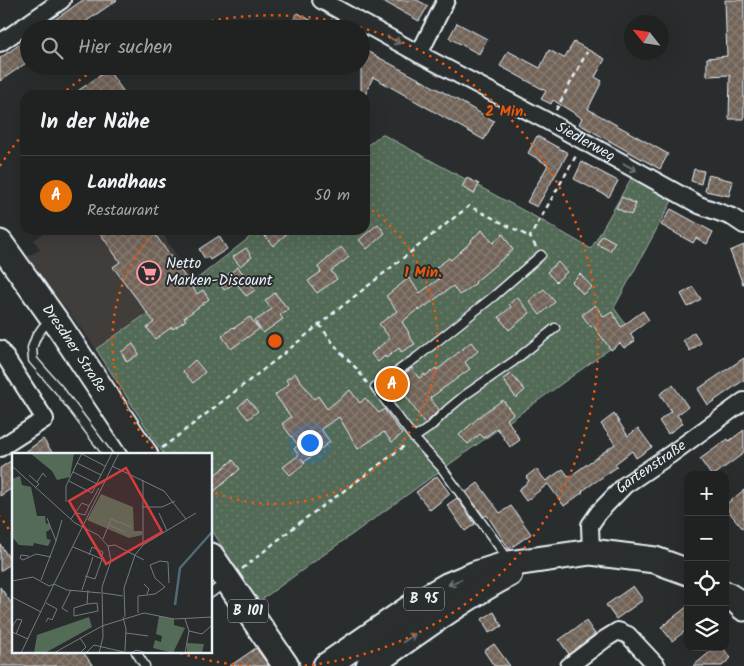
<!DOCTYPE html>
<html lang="de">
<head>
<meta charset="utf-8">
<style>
	body { margin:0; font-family:Kalam,sans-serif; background:#282a2a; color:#f1f3f6 }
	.controls { position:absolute; right:15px; bottom:15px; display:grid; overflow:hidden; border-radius:10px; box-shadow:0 5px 20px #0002 }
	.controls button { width:45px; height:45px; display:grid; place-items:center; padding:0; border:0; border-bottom:1px solid #3d3f40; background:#202222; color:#f1f3f6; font:25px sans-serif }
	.compass { position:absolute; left:624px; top:15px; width:45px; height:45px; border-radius:50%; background:#202222; box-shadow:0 5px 20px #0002; rotate:300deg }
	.you { position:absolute; left:309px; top:442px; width:18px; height:18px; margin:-12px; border:4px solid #fff; border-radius:50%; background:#1a73e8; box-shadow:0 0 0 8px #1a73e833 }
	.badge { display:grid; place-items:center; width:32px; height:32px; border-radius:50%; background:#8bbbb9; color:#fff; font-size:16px; font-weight:700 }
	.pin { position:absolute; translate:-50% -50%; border:2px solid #fff; box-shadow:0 1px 5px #0006 }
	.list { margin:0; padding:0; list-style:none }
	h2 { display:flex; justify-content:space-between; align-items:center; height:65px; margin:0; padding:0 20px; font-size:21px }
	h2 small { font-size:16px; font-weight:400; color:#a2a4a5 }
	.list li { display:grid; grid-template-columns:32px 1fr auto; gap:15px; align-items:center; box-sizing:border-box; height:80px; padding:0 20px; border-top:1px solid #3d3f40 }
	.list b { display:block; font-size:19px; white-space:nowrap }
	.list p { margin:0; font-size:16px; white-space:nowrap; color:#a2a4a5 }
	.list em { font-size:16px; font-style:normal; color:#a2a4a5 }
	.icon { flex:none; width:28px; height:28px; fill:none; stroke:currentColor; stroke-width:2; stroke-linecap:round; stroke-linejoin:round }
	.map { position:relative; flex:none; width:744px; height:666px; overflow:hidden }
	.search { position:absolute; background:#202222; box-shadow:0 5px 20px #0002; left:20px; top:20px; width:350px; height:55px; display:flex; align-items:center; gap:12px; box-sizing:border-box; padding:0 18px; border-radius:28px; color:#a2a4a5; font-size:19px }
	.panel { position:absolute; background:#202222; box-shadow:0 5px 20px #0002; left:20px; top:90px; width:350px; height:145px; border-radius:15px }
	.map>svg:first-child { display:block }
	.built { fill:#403e3b }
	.garden { fill:url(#garden-dots); stroke:#9eaea8 }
	.building { fill:url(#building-cross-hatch); stroke:#e8f1f8 }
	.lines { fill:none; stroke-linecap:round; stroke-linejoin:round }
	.service-casing { stroke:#e8f1f8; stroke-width:11 }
	.minor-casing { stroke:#e8f1f8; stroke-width:20 }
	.primary-casing { stroke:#e8f1f8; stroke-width:29 }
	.path { stroke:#e8f1f8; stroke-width:2.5; stroke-dasharray:5 4; stroke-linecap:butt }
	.service { stroke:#2a2d2e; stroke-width:8 }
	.minor { stroke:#2a2d2e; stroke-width:16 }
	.primary { stroke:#2a2d2e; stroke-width:25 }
	.oneway { stroke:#6c7275 }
	.ring { fill:none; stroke:#e8590c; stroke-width:2.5; stroke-dasharray:2.5 5 }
	.labels { text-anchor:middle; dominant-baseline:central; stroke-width:4; stroke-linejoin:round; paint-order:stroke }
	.shield { fill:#2a2d2e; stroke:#afb6bb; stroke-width:1 }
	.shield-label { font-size:14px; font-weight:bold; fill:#e8f1f8 }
	.street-label { font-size:15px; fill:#e8f1f8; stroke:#2a2d2e }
	.poi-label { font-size:15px; fill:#e8f1f8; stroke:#2a2d2e; text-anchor:start }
	.inset-river { fill:none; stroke:#526976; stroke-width:2.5 }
	.inset-road { fill:none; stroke:#767b7f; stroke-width:1 }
	.view { fill:#d83c3d; fill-opacity:0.15; stroke:#d83c3d; stroke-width:2.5 }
	.inset-edge { fill:none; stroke:#e8f1f8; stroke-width:2.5 }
	.centre { fill:#e8590c; stroke:#2a2d2e; stroke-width:2.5 }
	.ring-label { font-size:15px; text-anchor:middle; font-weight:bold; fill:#e8590c; stroke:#2a2d2e; stroke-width:4; stroke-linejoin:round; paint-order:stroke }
</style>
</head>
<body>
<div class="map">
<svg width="744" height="666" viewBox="0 0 744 666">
	<defs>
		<pattern id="garden-dots" width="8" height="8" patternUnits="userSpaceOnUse" patternTransform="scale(1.25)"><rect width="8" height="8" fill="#536b57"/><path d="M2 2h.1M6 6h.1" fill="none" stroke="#6c8170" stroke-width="1.8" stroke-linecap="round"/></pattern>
		<pattern id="building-cross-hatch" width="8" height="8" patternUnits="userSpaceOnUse" patternTransform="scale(1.25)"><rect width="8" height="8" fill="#726459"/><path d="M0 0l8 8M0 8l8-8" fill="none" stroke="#867b72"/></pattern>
	</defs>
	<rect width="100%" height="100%" fill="#2a2d2e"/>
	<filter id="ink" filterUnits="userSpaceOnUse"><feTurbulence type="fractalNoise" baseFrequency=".02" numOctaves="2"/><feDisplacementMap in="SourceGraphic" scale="10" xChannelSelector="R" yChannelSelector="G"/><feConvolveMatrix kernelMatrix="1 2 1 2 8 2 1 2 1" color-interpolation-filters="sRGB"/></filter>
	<g filter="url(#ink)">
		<path class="built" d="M48,230H160L193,282L96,349L27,256L40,250L34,240Z"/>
		<path class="garden" d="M382,134L541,220L591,249L633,175L674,197L614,308L632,333L258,602L211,529V455H164L96,349L193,282L259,230H365V147Z"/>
		<g class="building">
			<path d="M83,0H117L75,29H41Z"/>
			<path d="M381,0H417L428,6L419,21Z"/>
			<path d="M725,0H744V119H729L730,75L707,76V58L727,56Z"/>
			<path d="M298,13L326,29H301L291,23Z"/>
			<path d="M457,23L487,39L479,54L449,38Z"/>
			<path d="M29,38V61L0,81V58Z"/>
			<path d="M574,42L605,59L595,77L602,81L588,109L668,154L660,169L579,124L582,118L553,100L551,104L541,99L546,91L500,66L508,51L540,68L549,50L564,58Z"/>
			<path d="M361,48L447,94L494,121L484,140L373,77L365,95H361Z"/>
			<path d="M108,70L126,95H72Z"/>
			<path d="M537,136L568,153L537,207L527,202L548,165L528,153Z"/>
			<path d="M582,162L618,181L609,197L574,179Z"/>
			<path d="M694,169L704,171L701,184L691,181Z"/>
			<path d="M708,175L733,181L729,196L705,191Z"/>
			<path d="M467,178L479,184L474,194L462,187Z"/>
			<path d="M622,197L636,204L631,215L616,208Z"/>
			<path d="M671,209L713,232L707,244L696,238L693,243L661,225Z"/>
			<path d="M378,224L385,233L367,249L359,240Z"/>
			<path d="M98,230H152L197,294L203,290L209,299L184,318L186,320L173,329L172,327L155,339L147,328L154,322L113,267L120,262Z"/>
			<path d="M272,230H291L273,246L265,236Z"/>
			<path d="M482,230L493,243L503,234L513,250L475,282L476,283L466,291L459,295L453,286L419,311L418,309L402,322L409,333L408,334L415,344L401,352L399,348L386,358L385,356L378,362L371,354L390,338L379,324L397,311L386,296L409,278L420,293L439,279L433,270L449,258L451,260L472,241L471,240Z"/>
			<path d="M602,235L615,242L610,251L597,244Z"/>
			<path d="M219,236L227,249L210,260L208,257L205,259L199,249Z"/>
			<path d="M744,245V284H743L730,251Z"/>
			<path d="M341,247L349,257L331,271L337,279L317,293L308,281L321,272L318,267Z"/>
			<path d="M246,248L252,257L240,266L233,257Z"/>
			<path d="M558,262L567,272L556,282L547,272Z"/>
			<path d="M238,267L255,290L246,296L236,282L224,290L218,282Z"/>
			<path d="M580,274L592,287L583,294L572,282Z"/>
			<path d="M693,287L701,299L688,307L681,294Z"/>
			<path d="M544,289L555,302L540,315L529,301Z"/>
			<path d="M275,293L288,309L280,315L283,319L263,333L255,321L272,309L265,301Z"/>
			<path d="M517,297L530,313L509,330L499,317L511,307L509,304Z"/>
			<path d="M595,305L604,317L612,312L621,327L643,311L649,320L630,334L635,341L624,348L620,343L611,350L593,325L591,327L582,315Z"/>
			<path d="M250,317L259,329L231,349L222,336L233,327L234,328Z"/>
			<path d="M694,332L701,343L690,351L683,340Z"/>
			<path d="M471,342L478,351L465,362L470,369L430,398L439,410L425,424L395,380L412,368L419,378L425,374V376L436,368L437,370Z"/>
			<path d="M133,344L139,354L127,362L121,352Z"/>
			<path d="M744,358V380L708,405L698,389Z"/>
			<path d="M195,360L205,372L193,383L183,371Z"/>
			<path d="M295,373L314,399L318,396L327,409L350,390L360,403L365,398L379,413L384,409L402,434L392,442L384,432L358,449L339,417L321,429L330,442L304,462L301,458L305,463L290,475L283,467L299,455L294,449L298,445L282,424L291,417L275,395L289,384L286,380Z"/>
			<path d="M511,374L525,390L516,398L503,379Z"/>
			<path d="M673,385L688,407L677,415L683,423L668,434L659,421L671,411L660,394Z"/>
			<path d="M247,399L258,411L248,419L238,407Z"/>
			<path d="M503,400L513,414L507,419L520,440L510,447L497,428L484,438L480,434L468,444L459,435L485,412Z"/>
			<path d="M614,414L628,436L638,428L652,447L636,458L632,451L615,464L617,467L582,491L583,492L564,506L548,484L526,501L518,490L529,481L526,477L536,469L546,481L563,469L569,477L615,444L601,424Z"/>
			<path d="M744,430V453L714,475H711L700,459L728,439L729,441Z"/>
			<path d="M43,439L54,455H21Z"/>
			<path d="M14,459V487L0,496V468Z"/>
			<path d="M233,460L240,469L211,494V478Z"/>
			<path d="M437,476L450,494L430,510L416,492Z"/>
			<path d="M478,483L500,513L511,506L531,534L509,549L487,515L484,517L466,492Z"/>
			<path d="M744,490V530L725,507V505Z"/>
			<path d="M457,498L475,524L465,531L447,505Z"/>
			<path d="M0,544L12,563L0,571Z"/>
			<path d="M633,586L643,600L616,619L606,605Z"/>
			<path d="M0,587L14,607V652H83L93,666H0Z"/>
			<path d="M688,606V629L672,641L661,627Z"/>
			<path d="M494,612L502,626L489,633L482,619Z"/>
			<path d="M586,621L595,634L569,654L559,640Z"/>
			<path d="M494,644L510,666H494L484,651Z"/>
			<path d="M716,647H722L731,658L722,666H693Z"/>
			<path d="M256,648L269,666H230Z"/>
		</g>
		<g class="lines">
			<g class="service-casing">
				<g id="service">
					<path d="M52,321L43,327L36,337L32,348L33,360L60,391L108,455"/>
					<path d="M414,438L430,427L448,409L465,395L514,361L555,328"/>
					<path d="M506,560L503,552L441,467L414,438L375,387L416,358L494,296L541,255"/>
					<path d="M211,593L226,582"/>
					<path d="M136,652L145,666"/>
				</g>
			</g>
			<g class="minor-casing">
				<g id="minor">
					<path id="s1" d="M321,0L419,54L549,122L699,205L732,217L744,225"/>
					<path d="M0,43L62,0"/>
					<path d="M419,54L446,0"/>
					<path d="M0,349L45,419L0,448"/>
					<path id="s2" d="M591,552L590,525L599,512L625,485L671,454L744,401"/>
					<path d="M569,666L605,639L618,631L628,635L657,666"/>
				</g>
			</g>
			<g class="primary-casing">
				<g id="primary">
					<path id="s3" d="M0,243L59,326L145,455"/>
					<path d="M211,556L286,666"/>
					<path d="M725,594L738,602L744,608"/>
					<path d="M326,666L419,602L447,586L476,574L508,564L591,552L655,560L688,572"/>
					<path d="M369,666C415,634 460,600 509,574"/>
				</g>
			</g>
			<g class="path">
				<path d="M556,110L587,52"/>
				<path d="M536,247L530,237L577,154"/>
				<path d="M319,324L340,352L356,368L367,383"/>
				<path d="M162,448L277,359L331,315L469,206L530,237"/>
				<path d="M242,569L303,520L341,493L407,444"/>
			</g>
			<use href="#service" class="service"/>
			<use href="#minor" class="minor"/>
			<use href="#primary" class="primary"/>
		</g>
		<defs><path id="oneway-shaft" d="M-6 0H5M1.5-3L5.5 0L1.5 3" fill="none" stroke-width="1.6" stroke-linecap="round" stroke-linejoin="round" transform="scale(1.25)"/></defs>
		<g class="oneway">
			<use href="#oneway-shaft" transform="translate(394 40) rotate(29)"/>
			<use href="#oneway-shaft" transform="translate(630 167) rotate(29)"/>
			<use href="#oneway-shaft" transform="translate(455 582) rotate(157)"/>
			<use href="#oneway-shaft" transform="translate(409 638) rotate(-35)"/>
		</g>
	</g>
	<g class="ring">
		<path d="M158 454A163 163 0 0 1 155 231M366 206A163 163 0 0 1 211 491"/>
		<path d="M249 666A326 326 0 0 1 180 653M13 535A326 326 0 0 1 0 516M0 166A326 326 0 0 1 23 134M61 95A326 326 0 0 1 97 68M182 28A326 326 0 1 1 301 666"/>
	</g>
	<defs>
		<g id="supermarket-ring" transform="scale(1.25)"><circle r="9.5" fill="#2a2d2e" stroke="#ff9aa2" stroke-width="1.5"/><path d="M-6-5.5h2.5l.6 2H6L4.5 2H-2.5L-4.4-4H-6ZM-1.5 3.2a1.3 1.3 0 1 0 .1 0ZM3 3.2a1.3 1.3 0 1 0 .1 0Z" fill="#ff9aa2"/></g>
	</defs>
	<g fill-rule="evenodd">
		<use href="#supermarket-ring" x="149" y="273"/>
	</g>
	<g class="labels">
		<g class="shield">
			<rect x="404" y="587.5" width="40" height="23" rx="4"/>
			<rect x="228" y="599.5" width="40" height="23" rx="4"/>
		</g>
		<g class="shield-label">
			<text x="424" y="599">B 95</text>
			<text x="248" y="611">B 101</text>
		</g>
		<g class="street-label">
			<text stroke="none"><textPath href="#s1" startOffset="300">Siedlerweg</textPath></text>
			<text stroke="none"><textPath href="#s3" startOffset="129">Dresdner Straße</textPath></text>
			<text stroke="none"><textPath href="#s2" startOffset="112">Gartenstraße</textPath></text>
		</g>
		<g class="poi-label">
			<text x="166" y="264">Netto<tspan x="166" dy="17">Marken-Discount</tspan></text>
		</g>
	</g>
	<g transform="translate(12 453)">
		<rect width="200" height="200" fill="#2a2d2e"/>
		<path d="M147,163L162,166V172L173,175L161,200L141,195L143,187L149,189L150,183L144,181ZM175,190L192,191L190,200H175Z" fill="#536b57"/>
		<path d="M18,0H62L58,24L45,27L40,18Z" fill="#536b57"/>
		<path d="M77,164L80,174L33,200H22L25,182Z" fill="#536b57"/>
		<path d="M8,23L10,32L19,34L25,63H33L34,71L37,70L39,76L34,79L35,86L39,87L36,93L22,90L21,93L7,92L0,84V26ZM89,41L121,54L122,78H130V82L117,85L75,67Z" fill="#536b57"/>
		<path class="inset-river" d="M163,152L168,115L200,79"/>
		<path class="inset-road" d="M70,1L93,13M65,10L89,22M0,13L63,70L86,82L96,93L99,108L90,134L91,184L87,200M100,13L152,38L174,66M61,19L85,31M17,22L27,31L24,34M131,27V92M57,28L80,40L100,0M25,29L31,20L34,24M54,49V33L70,0M130,54H150L163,48M65,60L73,62L77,53M147,60L155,78M59,66L70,50L77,53L87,35M97,72L113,79M91,86L99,66L119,74M44,88L50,67M96,93L103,92L132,107M61,94L90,106L83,126L73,123M77,102L80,94L91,99L89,106M17,103L9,102L8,105L11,107L24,101L39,104M29,127L44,88L35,65M0,128L21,124L37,133L42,131L107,0M134,133L132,131L137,136L135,141M70,137L81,104M91,140L111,143M0,144L29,159M75,151L62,155V163L86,158L85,150L75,151L76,137M56,159L50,155L59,137M126,160V143L143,141L153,134L143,125L138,112L148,108L156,109L157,130M111,164L114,176L113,198M113,164L112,135L123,102L131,92L184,60M173,166L177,178L173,200M34,169L36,165L40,167L45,156L34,150M90,173L132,160L162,166L200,164M0,174L5,166L10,167L4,181M177,178L190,181L200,172M0,179L16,186M114,180L136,183M9,200L42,131L55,137L89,140M42,200L90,173M68,200L74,194L68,185M74,200L82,192L116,200M119,200L124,197L136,200"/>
		<path class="view" d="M114,15L150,79L94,111L57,48Z"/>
		<rect width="200" height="200" class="inset-edge"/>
	</g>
	<circle cx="275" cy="341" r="8" class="centre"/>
	<g class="ring-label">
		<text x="506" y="116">2 Min.</text>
		<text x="423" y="277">1 Min.</text>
	</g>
</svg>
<div class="controls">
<button>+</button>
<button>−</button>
<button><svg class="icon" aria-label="locate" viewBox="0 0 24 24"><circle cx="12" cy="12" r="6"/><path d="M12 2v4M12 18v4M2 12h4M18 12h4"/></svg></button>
<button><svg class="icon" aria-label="layers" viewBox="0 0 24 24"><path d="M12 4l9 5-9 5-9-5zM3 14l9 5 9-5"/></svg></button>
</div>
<svg class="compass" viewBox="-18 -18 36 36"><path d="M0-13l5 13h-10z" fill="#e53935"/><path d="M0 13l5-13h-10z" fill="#a2a4a5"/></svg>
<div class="you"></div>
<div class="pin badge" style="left:392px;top:384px;background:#e8710a">A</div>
<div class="search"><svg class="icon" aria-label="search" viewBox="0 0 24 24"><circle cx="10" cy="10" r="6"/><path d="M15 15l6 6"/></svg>Hier suchen</div>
<section class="panel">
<h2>In der Nähe<small></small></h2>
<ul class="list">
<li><span class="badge" style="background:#e8710a">A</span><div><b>Landhaus</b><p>Restaurant</p></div><em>50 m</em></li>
</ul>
</section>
</div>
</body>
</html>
